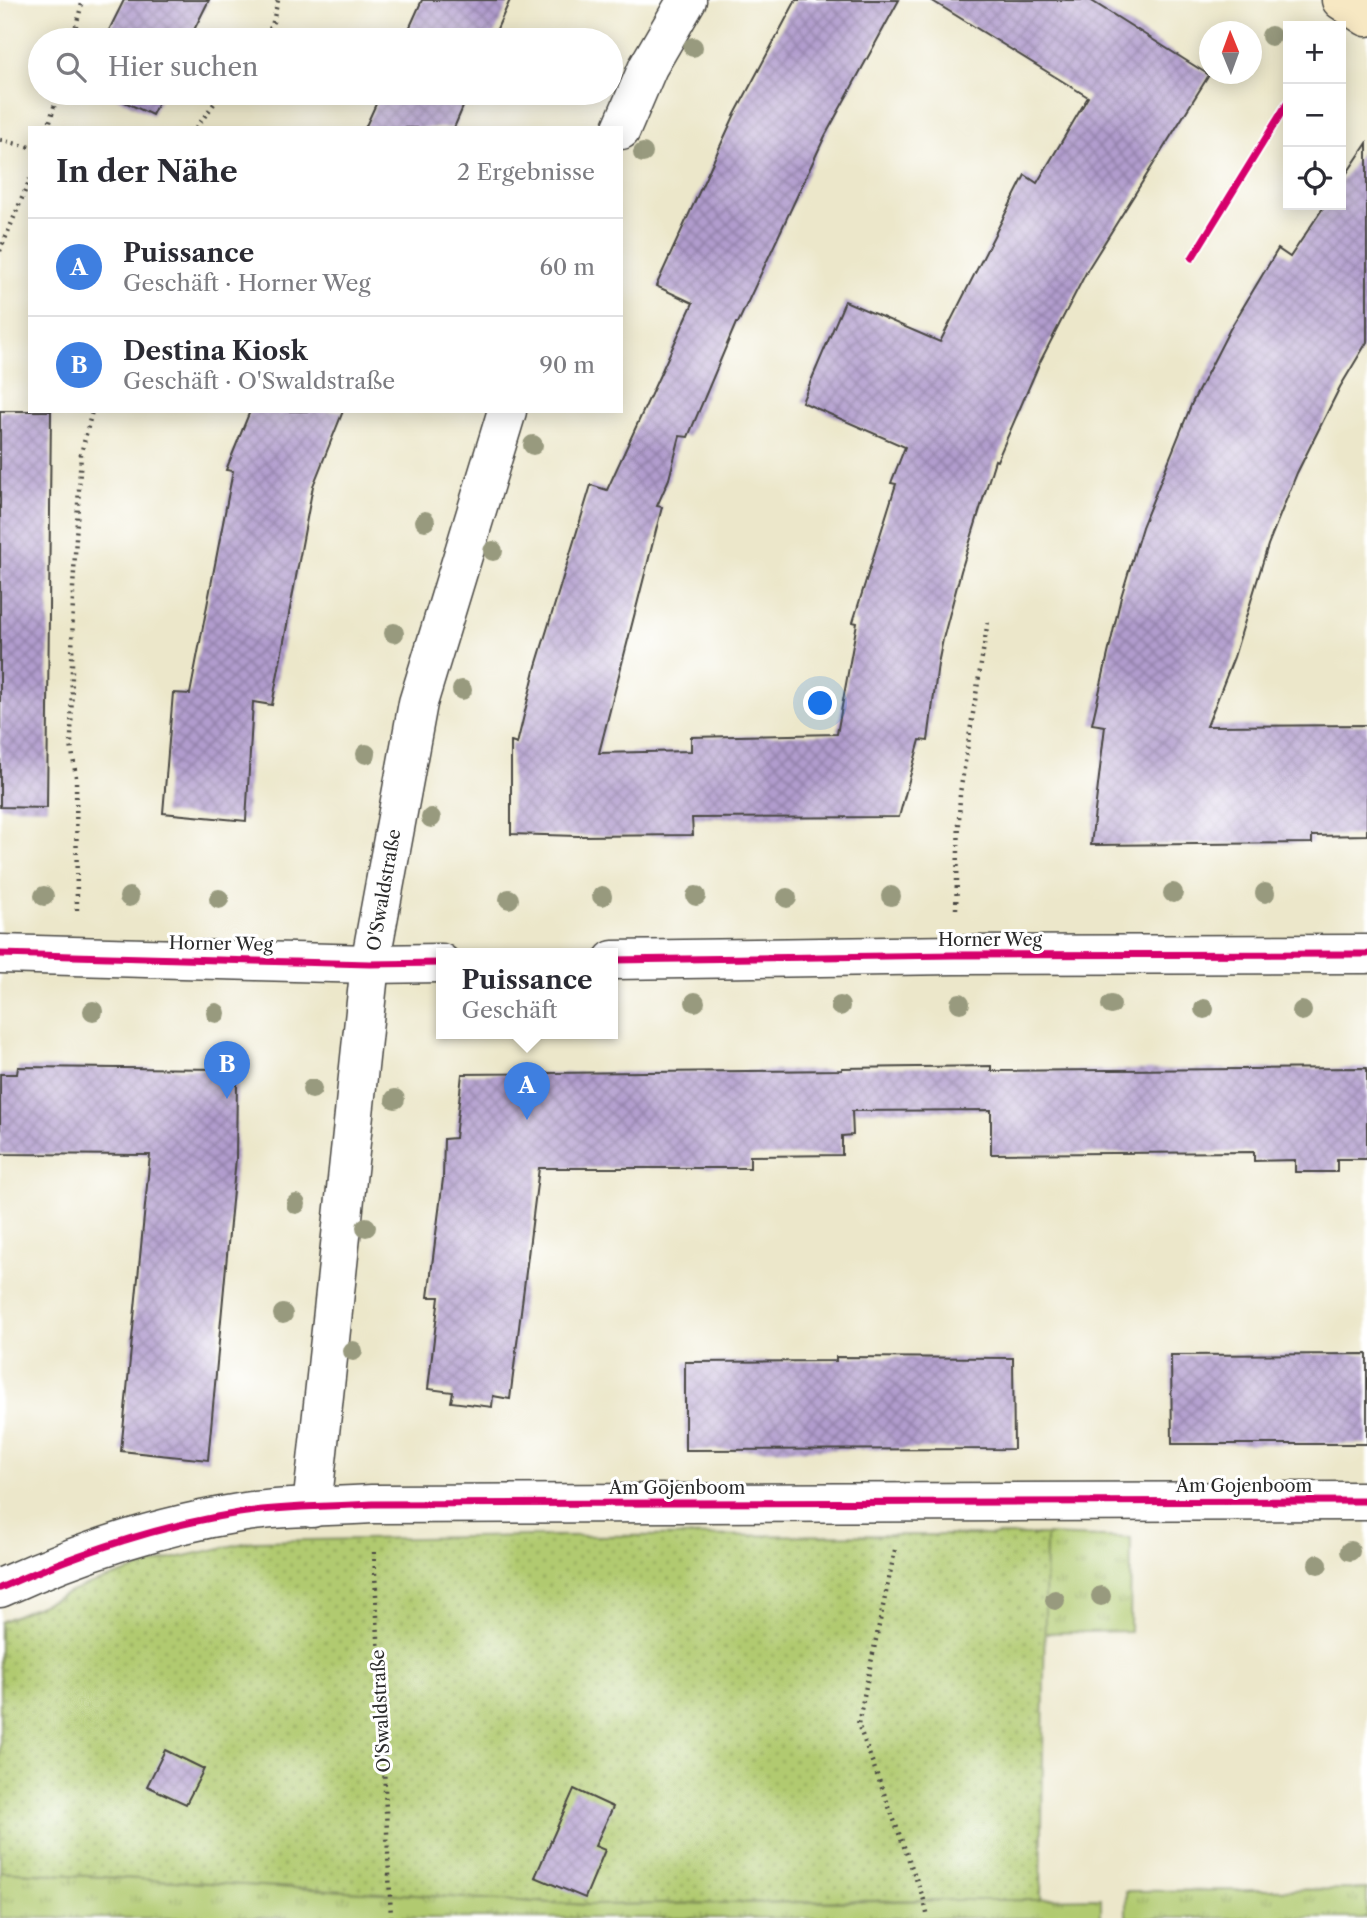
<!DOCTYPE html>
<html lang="de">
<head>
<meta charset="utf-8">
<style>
	body { margin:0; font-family:"Libre Caslon Text",serif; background:#f2f2f3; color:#2b2b33 }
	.controls { position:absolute; right:21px; top:21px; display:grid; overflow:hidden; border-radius:0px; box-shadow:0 4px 18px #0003 }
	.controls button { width:63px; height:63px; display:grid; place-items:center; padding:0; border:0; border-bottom:2px solid #e1e1e2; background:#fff; color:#2b2b33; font:35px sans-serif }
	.compass { position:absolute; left:1199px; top:21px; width:63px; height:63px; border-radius:50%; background:#fff; box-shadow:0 4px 18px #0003; rotate:359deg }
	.you { position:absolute; left:821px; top:704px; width:24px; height:24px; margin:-18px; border:5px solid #fff; border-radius:50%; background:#1a73e8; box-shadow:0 0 0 10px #1a73e833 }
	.badge { display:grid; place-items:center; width:46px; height:46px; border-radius:50%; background:#111827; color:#fff; font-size:23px; font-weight:700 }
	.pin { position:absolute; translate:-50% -58px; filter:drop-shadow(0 2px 4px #0008) }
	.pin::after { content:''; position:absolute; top:37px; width:24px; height:21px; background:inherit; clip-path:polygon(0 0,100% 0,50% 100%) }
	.popup { position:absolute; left:436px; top:948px; width:182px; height:91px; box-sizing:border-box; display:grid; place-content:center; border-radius:0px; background:#fff; filter:drop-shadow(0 2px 5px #0005); font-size:23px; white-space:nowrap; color:#7c7c81 }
	.popup b { font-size:26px; color:#2b2b33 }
	.popup::after { content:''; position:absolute; left:50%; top:100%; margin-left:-14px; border:14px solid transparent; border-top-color:#fff }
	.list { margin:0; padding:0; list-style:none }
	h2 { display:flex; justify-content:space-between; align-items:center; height:91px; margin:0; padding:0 28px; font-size:30px }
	h2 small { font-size:23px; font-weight:400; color:#7c7c81 }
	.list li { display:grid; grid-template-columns:46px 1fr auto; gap:21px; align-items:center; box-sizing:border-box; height:98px; padding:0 28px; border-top:2px solid #e1e1e2 }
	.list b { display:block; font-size:26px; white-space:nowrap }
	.list p { margin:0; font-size:23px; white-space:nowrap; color:#7c7c81 }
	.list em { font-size:23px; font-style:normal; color:#7c7c81 }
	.icon { flex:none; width:38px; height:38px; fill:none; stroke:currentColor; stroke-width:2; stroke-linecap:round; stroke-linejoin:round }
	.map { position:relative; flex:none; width:1367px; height:1918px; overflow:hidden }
	.search { position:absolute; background:#fff; box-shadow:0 4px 18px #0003; left:28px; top:28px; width:595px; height:77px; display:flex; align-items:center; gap:18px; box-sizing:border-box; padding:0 24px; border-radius:38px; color:#7c7c81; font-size:26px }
	.panel { position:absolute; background:#fff; box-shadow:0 4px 18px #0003; left:28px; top:126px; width:595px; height:287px; border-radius:0px }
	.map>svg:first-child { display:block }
	.grass { fill:url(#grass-tufts); stroke:#6e7a4d; stroke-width:2 }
	.park { fill:url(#park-dots); stroke:#6e7a4d; stroke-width:2 }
	.building { fill:url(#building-cross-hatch) }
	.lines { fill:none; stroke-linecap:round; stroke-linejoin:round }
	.minor-casing { stroke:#484743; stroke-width:41 }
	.secondary-casing { stroke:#484743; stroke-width:41 }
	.path { stroke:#484743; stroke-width:4.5; stroke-dasharray:2 5; stroke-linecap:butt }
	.minor { stroke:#fff; stroke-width:38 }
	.secondary { stroke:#f7e8c3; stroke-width:38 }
	.cycleway-casing { stroke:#fff; stroke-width:11 }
	.cycleway { stroke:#d6006c; stroke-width:7 }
	.tree { fill:#989a7e }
	.labels { text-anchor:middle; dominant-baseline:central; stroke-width:6; stroke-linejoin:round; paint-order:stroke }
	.street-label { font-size:18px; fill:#2b2b2b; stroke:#fff }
</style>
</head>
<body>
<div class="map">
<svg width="1367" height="1918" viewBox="0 0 1367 1918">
	<defs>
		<pattern id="grass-tufts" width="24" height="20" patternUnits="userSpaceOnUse" patternTransform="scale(1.75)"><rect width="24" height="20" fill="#b1ca6f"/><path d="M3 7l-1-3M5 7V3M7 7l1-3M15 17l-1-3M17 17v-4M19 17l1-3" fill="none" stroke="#90a45b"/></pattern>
		<pattern id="park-dots" width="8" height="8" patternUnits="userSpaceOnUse" patternTransform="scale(1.75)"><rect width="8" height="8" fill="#b1ca6f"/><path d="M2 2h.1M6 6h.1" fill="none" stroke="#90a45b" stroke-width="1.8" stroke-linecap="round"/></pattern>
		<pattern id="building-cross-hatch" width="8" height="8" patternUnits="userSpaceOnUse" patternTransform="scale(1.75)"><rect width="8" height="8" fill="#b19ccd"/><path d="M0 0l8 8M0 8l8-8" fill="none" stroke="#907fa7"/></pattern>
	</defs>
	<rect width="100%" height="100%" fill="#fff"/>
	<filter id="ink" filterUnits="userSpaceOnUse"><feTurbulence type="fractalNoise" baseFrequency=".0143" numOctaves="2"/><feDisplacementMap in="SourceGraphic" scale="14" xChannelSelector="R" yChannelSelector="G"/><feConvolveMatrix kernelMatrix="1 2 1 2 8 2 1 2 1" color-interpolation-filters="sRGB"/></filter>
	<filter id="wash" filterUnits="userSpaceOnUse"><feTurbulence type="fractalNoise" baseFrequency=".00686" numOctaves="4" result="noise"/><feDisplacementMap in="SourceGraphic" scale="28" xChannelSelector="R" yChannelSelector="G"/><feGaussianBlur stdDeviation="1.57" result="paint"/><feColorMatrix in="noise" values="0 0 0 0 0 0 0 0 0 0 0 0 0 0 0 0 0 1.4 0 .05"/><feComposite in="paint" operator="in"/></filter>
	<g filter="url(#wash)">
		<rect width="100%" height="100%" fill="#ece7ca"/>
		<g class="grass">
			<path d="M1046,1535L1131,1538L1130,1631L1043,1633Z"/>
			<path d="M0,1871L590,1905L1101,1898V1918H0Z"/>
			<path d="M1367,1889V1918H1126V1891Z"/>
		</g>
		<path class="park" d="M1046,1535L1041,1900H924L590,1905L0,1871V1622L85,1586L167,1560L253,1541L526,1536Z"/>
		<g id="blocks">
			<g class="building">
				<path d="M124,0H209L189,40H104Z"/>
				<path d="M422,0H510L492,40H404Z"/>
				<path d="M796,0H899L825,136L738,323H736L688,437L680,436L669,479L657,506L662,507L599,753L691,751V737L837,734L857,623L853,622L896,484L891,483L905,447L802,402L845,301L940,342L1025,175L1037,183L1088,97L931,0H1090L1209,75L1088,269L1040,362L997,461L995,460L961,571L943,639L938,664L928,741L920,740L899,817L692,818L693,835L578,836L511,834V742L517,744L536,666L591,485L607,490L693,303L656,286L734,116Z"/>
				<path d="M106,93H163L152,115Z"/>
				<path d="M381,93H469L454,128H365Z"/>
				<path d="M1367,143V342L1340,387L1297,473L1268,545L1234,657L1207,726L1367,725V835L1312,836V843L1091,845L1105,726L1092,724L1121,597L1142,527L1192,403L1230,329L1278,249L1290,257L1325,205H1341V182Z"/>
				<path d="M0,411H51L47,808L0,807Z"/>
				<path d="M250,411H343L313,486L272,705L253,702L246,821L163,813L173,693L190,694L233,471L226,470Z"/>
				<path d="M991,1066V1071L1367,1068V1159H1337V1172H1295V1160L1254,1161V1152L991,1154V1110L852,1111L853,1135L842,1136V1155L750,1156V1168H539L510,1399L493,1396L492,1407L451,1402L453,1392L428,1389L439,1297H428L443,1179L444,1139L455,1138L462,1074L842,1070V1068Z"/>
				<path d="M18,1067L223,1069L237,1081L236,1158L208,1460L121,1451L150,1155L0,1154V1074H17Z"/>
				<path d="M1367,1354V1444H1172L1171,1355Z"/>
				<path d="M836,1357L1013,1358L1014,1449L685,1450V1362L836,1361Z"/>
				<path d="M165,1750L204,1769L186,1804L147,1786Z"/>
				<path d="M574,1789L613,1807L595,1846L605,1850L585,1898L535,1877Z"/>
			</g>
		</g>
	</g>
	<g filter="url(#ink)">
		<use href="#blocks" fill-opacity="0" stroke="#484743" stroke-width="2"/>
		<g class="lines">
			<g class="minor-casing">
				<g id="minor">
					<path d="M621,130L648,67L687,0"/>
					<path d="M0,954L370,964L441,963"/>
					<path d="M613,960L954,955L1367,954"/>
					<path d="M312,1508L370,964L418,703L507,411"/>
					<path d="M0,1588C75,1554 158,1526 239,1513C282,1506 328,1507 372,1504L1367,1501"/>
				</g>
			</g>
			<g class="secondary-casing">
				<path id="secondary" d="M1341,0L1367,17"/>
			</g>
			<g class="path">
				<path d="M72,40L83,0"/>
				<path d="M261,40L272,26L278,0"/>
				<path d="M48,128L58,93"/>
				<path d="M196,128L222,93"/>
				<path d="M0,140L30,147"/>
				<path d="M0,251L30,179"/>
				<path d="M956,909L960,793L988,621"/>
				<path d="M77,910L76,777L71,744L73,588L81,454L92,411"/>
				<path d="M895,1550L858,1724L924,1900L928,1918"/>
				<path d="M374,1552L391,1918"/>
			</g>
			<use href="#minor" class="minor"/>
			<use href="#secondary" class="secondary"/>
			<g class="cycleway-casing">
				<g id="cycleway">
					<path d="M1192,258L1288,102"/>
					<path d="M0,954L370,964L441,963"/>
					<path d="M613,960L954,955L1367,954"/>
					<path d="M0,1588C75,1554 158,1526 239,1513C282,1506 328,1507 372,1504L1367,1501"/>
				</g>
			</g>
			<use href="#cycleway" class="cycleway"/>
		</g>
		<g class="tree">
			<circle cx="1271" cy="36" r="10"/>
			<circle cx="693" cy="47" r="10"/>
			<circle cx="643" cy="153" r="10"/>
			<circle cx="533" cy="445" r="10"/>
			<circle cx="425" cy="521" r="10"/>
			<circle cx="493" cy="551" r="10"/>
			<circle cx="394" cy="633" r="10"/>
			<circle cx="462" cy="690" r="10"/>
			<circle cx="366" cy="754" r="10"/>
			<circle cx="431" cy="818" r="10"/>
			<circle cx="1173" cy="893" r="10"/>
			<circle cx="1265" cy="893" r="10"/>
			<circle cx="44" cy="896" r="10"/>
			<circle cx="602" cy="896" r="10"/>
			<circle cx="696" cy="896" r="10"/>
			<circle cx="891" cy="896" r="10"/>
			<circle cx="129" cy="897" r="10"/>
			<circle cx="787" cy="898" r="10"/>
			<circle cx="219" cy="899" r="10"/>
			<circle cx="509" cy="899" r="10"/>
			<circle cx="695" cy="1002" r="10"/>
			<circle cx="960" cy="1003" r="10"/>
			<circle cx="1111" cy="1005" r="10"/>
			<circle cx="840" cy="1006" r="10"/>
			<circle cx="1204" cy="1009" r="10"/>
			<circle cx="93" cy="1011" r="10"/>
			<circle cx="1302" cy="1011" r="10"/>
			<circle cx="216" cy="1013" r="10"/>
			<circle cx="312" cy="1089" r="10"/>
			<circle cx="395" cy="1099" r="10"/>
			<circle cx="296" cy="1204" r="10"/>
			<circle cx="366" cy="1227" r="10"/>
			<circle cx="283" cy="1314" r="10"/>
			<circle cx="353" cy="1351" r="10"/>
			<circle cx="1350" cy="1551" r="10"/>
			<circle cx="1318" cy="1564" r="10"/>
			<circle cx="1101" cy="1596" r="10"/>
			<circle cx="1055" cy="1600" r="10"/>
		</g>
	</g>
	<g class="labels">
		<g class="street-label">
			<text transform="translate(384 890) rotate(-80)">O'Swaldstraße</text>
			<text x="990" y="940">Horner Weg</text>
			<text transform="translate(221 944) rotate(1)">Horner Weg</text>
			<text x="1244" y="1486">Am Gojenboom</text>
			<text x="677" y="1488">Am Gojenboom</text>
			<text transform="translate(381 1711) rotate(-93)">O'Swaldstraße</text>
		</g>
	</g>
</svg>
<div class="controls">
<button>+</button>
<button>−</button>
<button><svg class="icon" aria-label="locate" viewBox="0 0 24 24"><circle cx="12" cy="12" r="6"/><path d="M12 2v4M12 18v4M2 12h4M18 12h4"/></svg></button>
</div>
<svg class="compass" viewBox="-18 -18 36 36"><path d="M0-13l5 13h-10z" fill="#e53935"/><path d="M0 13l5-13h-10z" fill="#7c7c81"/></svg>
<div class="you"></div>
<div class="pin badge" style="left:527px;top:1120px;background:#3f7fe0">A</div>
<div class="popup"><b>Puissance</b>Geschäft</div>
<div class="pin badge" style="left:227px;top:1099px;background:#3f7fe0">B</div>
<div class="search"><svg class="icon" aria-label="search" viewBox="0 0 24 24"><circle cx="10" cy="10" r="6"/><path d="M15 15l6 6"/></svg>Hier suchen</div>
<section class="panel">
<h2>In der Nähe<small>2 Ergebnisse</small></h2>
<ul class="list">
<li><span class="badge" style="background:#3f7fe0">A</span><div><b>Puissance</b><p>Geschäft · Horner Weg</p></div><em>60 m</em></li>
<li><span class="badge" style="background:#3f7fe0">B</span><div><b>Destina Kiosk</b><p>Geschäft · O'Swaldstraße</p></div><em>90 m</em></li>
</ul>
</section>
</div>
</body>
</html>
